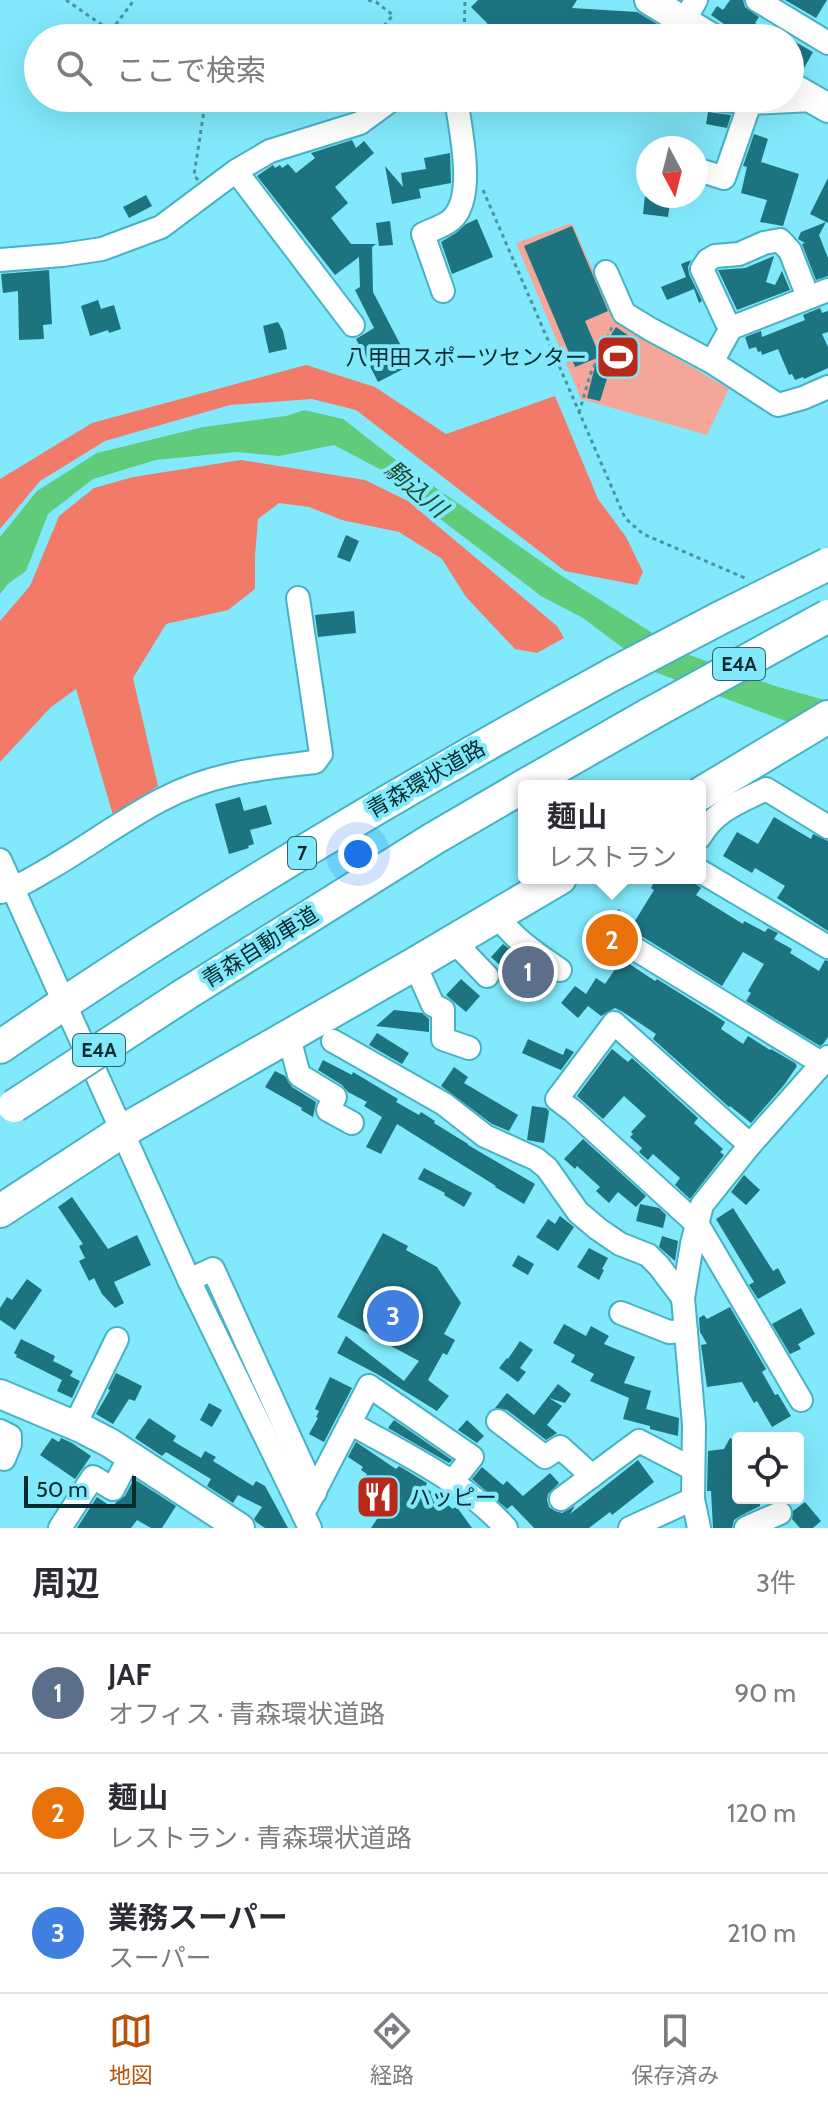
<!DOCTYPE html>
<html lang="ja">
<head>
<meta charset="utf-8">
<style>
	body { margin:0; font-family:Cabin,"Noto Sans JP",sans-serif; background:#f2f2f3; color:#2b2b33 }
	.controls { position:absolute; right:24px; bottom:24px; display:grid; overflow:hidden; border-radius:8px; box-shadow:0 8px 32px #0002 }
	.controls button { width:72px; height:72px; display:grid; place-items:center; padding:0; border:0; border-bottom:2px solid #e1e1e2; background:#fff; color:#2b2b33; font:40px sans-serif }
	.compass { position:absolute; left:636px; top:136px; width:72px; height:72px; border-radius:50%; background:#fff; box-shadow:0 8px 32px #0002; rotate:173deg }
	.scale { position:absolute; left:24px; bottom:20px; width:112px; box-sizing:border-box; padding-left:8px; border:4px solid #082b30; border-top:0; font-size:22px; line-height:28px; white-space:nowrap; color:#082b30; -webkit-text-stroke:6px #81e9fb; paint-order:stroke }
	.you { position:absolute; left:358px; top:854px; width:28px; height:28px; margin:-20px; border:6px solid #fff; border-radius:50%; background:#1a73e8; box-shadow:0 0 0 12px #1a73e833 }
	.badge { display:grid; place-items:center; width:52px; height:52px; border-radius:50%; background:#b45309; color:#fff; font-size:26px; font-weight:700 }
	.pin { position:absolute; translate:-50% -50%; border:4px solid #fff; box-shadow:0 2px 8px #0006 }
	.popup { position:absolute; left:518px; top:780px; width:188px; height:104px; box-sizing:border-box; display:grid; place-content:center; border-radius:8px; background:#fff; filter:drop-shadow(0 2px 6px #0005); font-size:26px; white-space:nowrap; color:#7c7c81 }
	.popup b { font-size:30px; color:#2b2b33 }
	.popup::after { content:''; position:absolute; left:50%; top:100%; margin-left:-16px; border:16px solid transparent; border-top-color:#fff }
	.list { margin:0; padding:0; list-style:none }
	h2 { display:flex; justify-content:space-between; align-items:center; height:104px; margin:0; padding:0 32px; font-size:34px }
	h2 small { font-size:26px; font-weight:400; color:#7c7c81 }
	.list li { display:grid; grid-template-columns:52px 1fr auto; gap:24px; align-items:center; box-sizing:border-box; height:120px; padding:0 32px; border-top:2px solid #e1e1e2 }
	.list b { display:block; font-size:30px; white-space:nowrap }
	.list p { margin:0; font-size:26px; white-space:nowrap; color:#7c7c81 }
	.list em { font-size:26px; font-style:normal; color:#7c7c81 }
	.icon { flex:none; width:44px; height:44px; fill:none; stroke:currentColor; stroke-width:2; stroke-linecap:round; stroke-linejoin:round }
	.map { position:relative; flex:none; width:828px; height:1528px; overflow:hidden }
	.search { position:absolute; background:#fff; box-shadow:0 8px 32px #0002; left:24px; right:24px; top:24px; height:88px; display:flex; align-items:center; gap:20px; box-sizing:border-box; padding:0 28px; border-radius:44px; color:#7c7c81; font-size:30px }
	.sheet { height:464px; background:#fff }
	nav { display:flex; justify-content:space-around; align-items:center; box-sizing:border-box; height:112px; border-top:2px solid #e1e1e2; background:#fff; font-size:22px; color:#7c7c81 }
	nav a { display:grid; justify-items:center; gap:4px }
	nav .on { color:#b45309 }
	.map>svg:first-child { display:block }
	.green { fill:#f4a698 }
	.forest { fill:#f27a68 }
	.water { fill:#5fcb7b }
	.building { fill:#1d7380 }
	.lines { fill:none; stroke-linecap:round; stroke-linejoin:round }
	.minor-casing { stroke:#46b2c3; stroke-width:26 }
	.major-casing { stroke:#46b2c3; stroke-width:32 }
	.highway-casing { stroke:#46b2c3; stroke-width:36 }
	.path { stroke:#4b94a0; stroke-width:3; stroke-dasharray:4 4; stroke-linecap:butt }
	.minor { stroke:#fff; stroke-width:22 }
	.major { stroke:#fff; stroke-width:28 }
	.highway { stroke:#fff; stroke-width:32 }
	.highway-bridge-casing { stroke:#46b2c3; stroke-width:36; stroke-linecap:butt }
	.highway-bridge { stroke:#fff; stroke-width:32 }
	.labels { text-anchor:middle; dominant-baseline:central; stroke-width:8; stroke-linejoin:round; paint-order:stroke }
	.shield { fill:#81e9fb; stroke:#2c646d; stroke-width:2 }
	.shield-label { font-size:20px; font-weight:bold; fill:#082b30 }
	.poi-label { font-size:22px; fill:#082b30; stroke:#81e9fb; text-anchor:end }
	.street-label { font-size:22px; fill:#082b30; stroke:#81e9fb }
	.water-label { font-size:24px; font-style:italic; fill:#214c2c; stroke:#81e9fb }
</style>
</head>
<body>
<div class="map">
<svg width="828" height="1528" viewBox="0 0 828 1528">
	<rect width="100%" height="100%" fill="#81e9fb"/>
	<path class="green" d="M572,223L614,319L619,324L729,389L707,435L581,399L516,243Z"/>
	<g class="forest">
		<path d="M306,365L375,387L446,434L555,396L598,499L626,537L643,572L637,585L565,571L356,410L312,399L230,405L105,441L40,481L0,529V479L92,423Z"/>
		<path d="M241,460L365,480L408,501L557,626L564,638L537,653L515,649L466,597L442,559L399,532L342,520L309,507L279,503L258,519L255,555V589L228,610L166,624L133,678L158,786L113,815L76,689L51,707L0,762V621L30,586L59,516L94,488L133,477Z"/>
	</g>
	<path class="water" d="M304,410L343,419L392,457L559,574L684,653L775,686L828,701V737L655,672L583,618L541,596L431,512L385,472L334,445L279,456L236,452L156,460L93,479L48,514L26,571L8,584L0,594V537L37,491L97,453L203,427L286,416Z"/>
	<g class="building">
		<path d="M478,0H577L572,8L637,12L657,24L655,38H488L487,23L471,7Z"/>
		<path d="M730,0H743L745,7L759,17L755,23L782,38H744L711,15L717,6L723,10Z"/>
		<path d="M785,0H827L816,18Z"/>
		<path d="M790,39L813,52L803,70L790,63Z"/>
		<path d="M708,112L731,115L727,128L706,124Z"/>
		<path d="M754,134L768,139L761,162L799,174L783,226L760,222L767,200L741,193L747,167L743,166Z"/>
		<path d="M352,140L356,148L364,141L374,153L335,187L348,203L331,218L351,244H376L372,247L373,292L411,365L378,382L356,339L374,328L355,290L360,287L359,257L335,275L257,176L273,165L275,168L280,165L282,168L288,164L296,173L315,158L311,153Z"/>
		<path d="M450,153L451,183L419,189L421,198L392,204L385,166L403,187L401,173L426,169L424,158Z"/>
		<path d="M828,178V223L810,214Z"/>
		<path d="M146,195L152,206L129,218L123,207Z"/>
		<path d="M645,196H671L668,217L643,214Z"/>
		<path d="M477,219L493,257L452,274L441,242L456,233L466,224Z"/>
		<path d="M390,221L393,245L379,246L376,223Z"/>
		<path d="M826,222L819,235L828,258V276L816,280L802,244L805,243L798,239L801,232Z"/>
		<path d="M572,226L608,311L585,321L599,354L616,327L629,336L610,369L600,401L587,398L597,358L575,367L524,246Z"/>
		<path d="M774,256L766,282L775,285L782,271L790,290L737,310L718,270L745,268Z"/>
		<path d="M691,260L688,267L689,274L702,301L699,303L694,289L667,300L661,287L686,277L681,264Z"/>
		<path d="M49,270L52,324L43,325L44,339L19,340L18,291L3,293L1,274Z"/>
		<path d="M98,300L101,309L114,305L121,329L109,333L108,330L90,336L81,306Z"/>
		<path d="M820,308L822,313L828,311V332L822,334L828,347V368L804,379L803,377L795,380L792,374L789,375L778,349L762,355L761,351L758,352L756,347L749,349L745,337L761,331L762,337L805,320L803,315Z"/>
		<path d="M278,322L283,331L287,349L269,353L263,326Z"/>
		<path d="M346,535L359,541L350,562L337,557Z"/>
		<path d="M354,611L356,633L318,637L315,615Z"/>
		<path d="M240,797L244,811L266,805L272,824L250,830L254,844L248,846L249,848L229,854L215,804Z"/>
		<path d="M774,817L811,839L813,834L828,841V931L777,898L785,886L755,868L752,873L723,856L737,832L758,844Z"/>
		<path d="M656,878H688L701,888L696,895L743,924L744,921L765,932L768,928L778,933L774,939L792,949L790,953L819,971L825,960L828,961V1037L823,1044L820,1046L746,1001L751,993L748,991L764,964L743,952L722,986L630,929L654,890L651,888Z"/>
		<path d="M619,909L626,921L624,931L619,933L600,922Z"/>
		<path d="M503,944L551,981L536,998L491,957Z"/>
		<path d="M622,959L655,981L657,979L716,1016L725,1022L721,1029L743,1044L748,1036L770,1050L771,1049L795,1063L797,1066L784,1085L751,1123L730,1106L729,1107L653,1039L656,1034L623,1012L615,1008L601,1016L588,1006L578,1018L561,1003L575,986L586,994L596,978L605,984Z"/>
		<path d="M461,979L480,996L466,1012L446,995Z"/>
		<path d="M394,1010L422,1013L429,1019V1032L376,1026Z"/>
		<path d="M377,1033L409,1053L402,1064L369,1045Z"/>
		<path d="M528,1039L563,1055L566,1048L574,1052L561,1070L522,1053Z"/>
		<path d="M612,1049L628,1062L632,1058L698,1118L694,1123L723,1149L720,1152L724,1155L690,1199L675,1185L680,1178L653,1154L648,1160L639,1152L642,1148L630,1137L633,1134L631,1132L646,1116L624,1096L603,1119L577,1096Z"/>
		<path d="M323,1060L352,1075L353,1072L398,1099L396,1102L419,1115L421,1112L435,1121L434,1123L468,1144V1145L535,1184L524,1204L495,1187L496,1186L397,1124L381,1154L366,1147L382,1117L364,1106L367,1102L348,1092L342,1085L318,1070Z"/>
		<path d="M454,1067L468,1077L464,1083L518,1115L509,1131L492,1124L441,1086Z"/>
		<path d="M275,1071L285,1076L292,1087L316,1102L313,1117L301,1110L302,1108L265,1087Z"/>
		<path d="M532,1106L546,1108L549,1111L544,1143L527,1140Z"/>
		<path d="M583,1139L646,1196L636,1207L618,1192L609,1203L596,1191L600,1187L577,1166L575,1169L564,1159Z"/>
		<path d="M424,1168L472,1193L464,1207L444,1195L445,1193L418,1179Z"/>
		<path d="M744,1175L760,1190L746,1205L731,1192Z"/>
		<path d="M72,1197L108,1249L137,1235L151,1265L114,1282L124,1303L115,1308L102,1294L94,1278L89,1281L79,1261L85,1258L79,1246L83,1244L58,1207Z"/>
		<path d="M640,1204L659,1208L666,1215L663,1228L636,1221Z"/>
		<path d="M733,1208L773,1271L778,1268L786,1283L758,1299L749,1285L754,1282L716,1219Z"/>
		<path d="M560,1216L574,1227L558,1251L536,1237L548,1219L555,1224Z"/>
		<path d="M383,1233L408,1246L406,1250L437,1267L461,1303L444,1334L455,1340L447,1355L443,1353L428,1380L449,1396L437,1411L377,1374L337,1353L346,1336L404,1381L419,1361L337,1317Z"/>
		<path d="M662,1236L678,1241L675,1261L659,1247Z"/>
		<path d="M589,1248L608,1258L602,1269L604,1270L599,1280L577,1267Z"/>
		<path d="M518,1255L534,1264L528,1275L512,1266Z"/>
		<path d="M27,1279L42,1290L15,1330L0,1320V1308L7,1297L12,1300Z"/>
		<path d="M730,1307L766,1369L762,1372L775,1395L778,1394L791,1416L772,1427L757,1401L754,1403L742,1382L707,1387L701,1345L707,1344L700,1332L699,1318L704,1315L707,1319Z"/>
		<path d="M801,1308L815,1334L798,1344L801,1349L790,1354L772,1324Z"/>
		<path d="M564,1324L586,1336L591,1326L609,1336L604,1344L635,1357L624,1383L651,1391L646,1409L679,1418L678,1436L650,1429V1426L623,1419L629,1398L590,1381L594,1374L571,1362L575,1355L553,1343Z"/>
		<path d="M21,1339L55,1356L53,1361L73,1371L70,1376L80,1381L72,1398L57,1391L62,1380L16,1357L17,1355L14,1353Z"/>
		<path d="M520,1341L533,1350L520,1368L526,1372L518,1382L499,1368L507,1358L508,1359Z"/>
		<path d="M116,1373L142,1386L135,1401L129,1399L113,1424L96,1414L110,1390L108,1389Z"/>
		<path d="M330,1377L352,1388L324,1442L309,1434L318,1418L316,1417L319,1411L315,1409Z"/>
		<path d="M558,1384L571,1394L565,1403L549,1398L562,1406L547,1425L557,1433L546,1440L507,1410L495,1408L507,1393L534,1415Z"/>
		<path d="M209,1403L222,1410L212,1427L200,1420Z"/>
		<path d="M149,1418L176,1436L173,1441L201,1458L205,1451L216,1457L213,1461L253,1486L256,1481L265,1486L288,1528H265L256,1522L254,1519L262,1507L238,1495L233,1503L207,1486L211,1479L166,1452L162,1456L135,1438Z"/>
		<path d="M394,1420L452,1460L449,1463L388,1428Z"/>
		<path d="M467,1420L484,1436L477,1443L458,1430Z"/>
		<path d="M52,1438L59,1442L61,1438L72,1443L91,1456L75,1479L40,1455Z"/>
		<path d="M730,1438L738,1442V1498H760V1506L740,1516L734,1520L732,1528H713L711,1491H707L708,1451L724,1449Z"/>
		<path d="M356,1442L396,1469L399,1466L427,1483L425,1487L453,1509L456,1506L472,1528H371L379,1516L364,1509L358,1488L367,1474L361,1470L363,1467L348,1457Z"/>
		<path d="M638,1460L654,1482L612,1515L610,1512L589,1528H534L512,1505L507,1509L472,1479L482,1467L503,1485L507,1481L523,1496L550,1473L559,1483L548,1494L547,1500L549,1507L555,1511L562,1513L575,1506L570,1514Z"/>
		<path d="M134,1479L176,1506L162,1528H151L137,1520L131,1528H77L97,1497L113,1508L116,1502L125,1496Z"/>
		<path d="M805,1502L821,1521L813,1528H800L792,1519L793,1511Z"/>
	</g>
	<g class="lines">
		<g class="minor-casing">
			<g id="minor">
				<path d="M757,0L828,43"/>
				<path d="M684,21L696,0"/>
				<path d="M708,98L750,103L813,100"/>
				<path d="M696,169L724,178L750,103"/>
				<path d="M236,171L353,325"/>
				<path d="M0,260L62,255L102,249L161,227L236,171L270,151L360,123L394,98"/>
				<path d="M606,272L624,313L650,329L712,362L778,405L803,398L828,387"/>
				<path d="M443,291L423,234C431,230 444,226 451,220C477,198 460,129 456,98"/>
				<path d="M731,328L726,321L702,269L708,260L715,256L739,254L764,243L780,240L790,251L808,297"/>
				<path d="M712,362L731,328L828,290"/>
				<path d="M700,837C715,810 740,802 766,789L828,827"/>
				<path d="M0,860L189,1280L310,1528"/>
				<path d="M700,871L828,947"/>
				<path d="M1,892C17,888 31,879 45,871C84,849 121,821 161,800C212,773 258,769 315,762L321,754L298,598"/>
				<path d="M497,915C513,939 537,954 560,970"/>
				<path d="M455,940L463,951L487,976"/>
				<path d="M627,944L823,1064"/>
				<path d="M413,965L420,976L433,1005L443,1010V1039L469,1048"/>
				<path d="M284,1039L292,1049L299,1075L335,1097L328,1110L352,1123"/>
				<path d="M333,1041L444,1104L485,1136L536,1159L547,1168L578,1212L598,1229L620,1244L648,1255L659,1266L683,1298"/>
				<path d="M750,1145L614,1023L557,1099L573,1111L698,1225L801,1400"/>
				<path d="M189,1280L213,1269L315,1493"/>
				<path d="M621,1313L669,1332L686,1331"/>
				<path d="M498,1421L545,1457L560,1447L592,1476"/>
				<path d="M350,1423C404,1454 464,1481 506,1528"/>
				<path d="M75,1425L117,1339"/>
				<path d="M0,1431L10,1436V1444L4,1459"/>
				<path d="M561,1499L639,1441L693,1469"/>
				<path d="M303,1514L369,1386L472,1457L452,1482"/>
				<path d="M60,1528L93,1477L113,1489L130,1456"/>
				<path d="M630,1528L693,1499"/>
				<path d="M699,1528L693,1499L694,1425L683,1298L692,1244L702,1205L750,1145L828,1057"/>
				<path d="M746,1528L780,1513"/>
			</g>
		</g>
		<g class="major-casing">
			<g id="major">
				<path d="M649,0L712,38"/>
				<path d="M790,86L828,108"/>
				<path d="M0,1394L81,1428L110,1443L240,1528"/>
			</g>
		</g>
		<g class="highway-casing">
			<g id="highway">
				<path d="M524,786L650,714"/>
				<path d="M700,794L828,717"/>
				<path d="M184,995L433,839L524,786"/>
				<path d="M0,1047C197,911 403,789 613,674"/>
				<path d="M0,1211L121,1132L413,965L560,878"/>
			</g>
		</g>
		<g class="path">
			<path d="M66,0L121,38"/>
			<path d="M368,0L376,2L393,15L374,38"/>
			<path d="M111,31L134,0"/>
			<path d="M464,38L465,0"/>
			<path d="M198,180L194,175L206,98"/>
			<path d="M483,190L625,518L643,534L745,578"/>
			<path d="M579,413L590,375L612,327"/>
		</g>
		<use href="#minor" class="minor"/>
		<use href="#major" class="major"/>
		<use href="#highway" class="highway"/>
		<g class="highway-bridge-casing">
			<g id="highway-bridge">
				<path d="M613,674L720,618L828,564"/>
				<path d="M650,714L828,616"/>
				<path d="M14,1106L184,995"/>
			</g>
		</g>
		<use href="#highway-bridge" class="highway-bridge"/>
	</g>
	<defs>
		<g id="stadium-square" transform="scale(2.3)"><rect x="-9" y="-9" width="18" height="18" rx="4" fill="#b6291b" stroke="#81e9fb"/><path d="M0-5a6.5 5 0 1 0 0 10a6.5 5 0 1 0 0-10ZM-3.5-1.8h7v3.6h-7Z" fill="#fff"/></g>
		<g id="restaurant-square" transform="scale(2.3)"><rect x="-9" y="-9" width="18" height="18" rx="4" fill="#b6291b" stroke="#81e9fb"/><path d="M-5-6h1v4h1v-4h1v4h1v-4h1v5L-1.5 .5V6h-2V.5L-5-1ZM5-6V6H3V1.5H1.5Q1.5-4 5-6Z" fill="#fff"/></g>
	</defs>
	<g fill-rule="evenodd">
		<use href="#stadium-square" x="618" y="357"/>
		<use href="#restaurant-square" x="378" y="1497"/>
	</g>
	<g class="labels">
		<g class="shield">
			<rect x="713" y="648" width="52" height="32" rx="6"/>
			<rect x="288" y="837" width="28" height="32" rx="6"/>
			<rect x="73" y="1034" width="52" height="32" rx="6"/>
		</g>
		<g class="shield-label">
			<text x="739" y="664">E4A</text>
			<text x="302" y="853">7</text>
			<text x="99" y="1050">E4A</text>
		</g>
		<g class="poi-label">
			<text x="587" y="357">八甲田スポーツセンター</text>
			<text x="409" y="1497" text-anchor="start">ハッピー</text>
		</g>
		<g class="street-label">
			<text transform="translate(426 779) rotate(-30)">青森環状道路</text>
			<text transform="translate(260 947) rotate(-32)">青森自動車道</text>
		</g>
		<g class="water-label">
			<text transform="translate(416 489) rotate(40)">駒込川</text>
		</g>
	</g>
</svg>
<div class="controls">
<button><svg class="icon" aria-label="locate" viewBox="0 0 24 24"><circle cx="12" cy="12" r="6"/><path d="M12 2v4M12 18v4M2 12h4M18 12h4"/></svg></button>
</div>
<svg class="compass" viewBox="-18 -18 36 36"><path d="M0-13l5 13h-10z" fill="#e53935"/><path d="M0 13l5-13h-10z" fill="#7c7c81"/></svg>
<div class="scale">50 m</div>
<div class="you"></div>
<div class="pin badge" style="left:528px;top:972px;background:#5c6f8a">1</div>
<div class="pin badge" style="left:612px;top:940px;background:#e8710a">2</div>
<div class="popup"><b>麺山</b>レストラン</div>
<div class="pin badge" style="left:393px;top:1316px;background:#3f7fe0">3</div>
<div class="search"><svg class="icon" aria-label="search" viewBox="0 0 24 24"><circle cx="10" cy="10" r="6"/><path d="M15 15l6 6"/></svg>ここで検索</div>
</div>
<section class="sheet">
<h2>周辺<small>3件</small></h2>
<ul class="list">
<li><span class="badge" style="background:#5c6f8a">1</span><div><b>JAF</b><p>オフィス · 青森環状道路</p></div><em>90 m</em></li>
<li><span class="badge" style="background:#e8710a">2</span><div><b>麺山</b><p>レストラン · 青森環状道路</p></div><em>120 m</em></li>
<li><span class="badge" style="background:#3f7fe0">3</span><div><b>業務スーパー</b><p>スーパー</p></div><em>210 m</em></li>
</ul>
</section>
<nav>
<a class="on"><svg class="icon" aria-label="map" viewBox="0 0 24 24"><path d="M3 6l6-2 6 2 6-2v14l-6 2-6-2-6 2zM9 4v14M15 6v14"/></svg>地図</a>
<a><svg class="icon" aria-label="directions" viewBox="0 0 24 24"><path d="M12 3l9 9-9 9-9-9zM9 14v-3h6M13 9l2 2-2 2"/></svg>経路</a>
<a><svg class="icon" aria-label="saved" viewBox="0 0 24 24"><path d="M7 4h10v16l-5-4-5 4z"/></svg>保存済み</a>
</nav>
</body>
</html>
